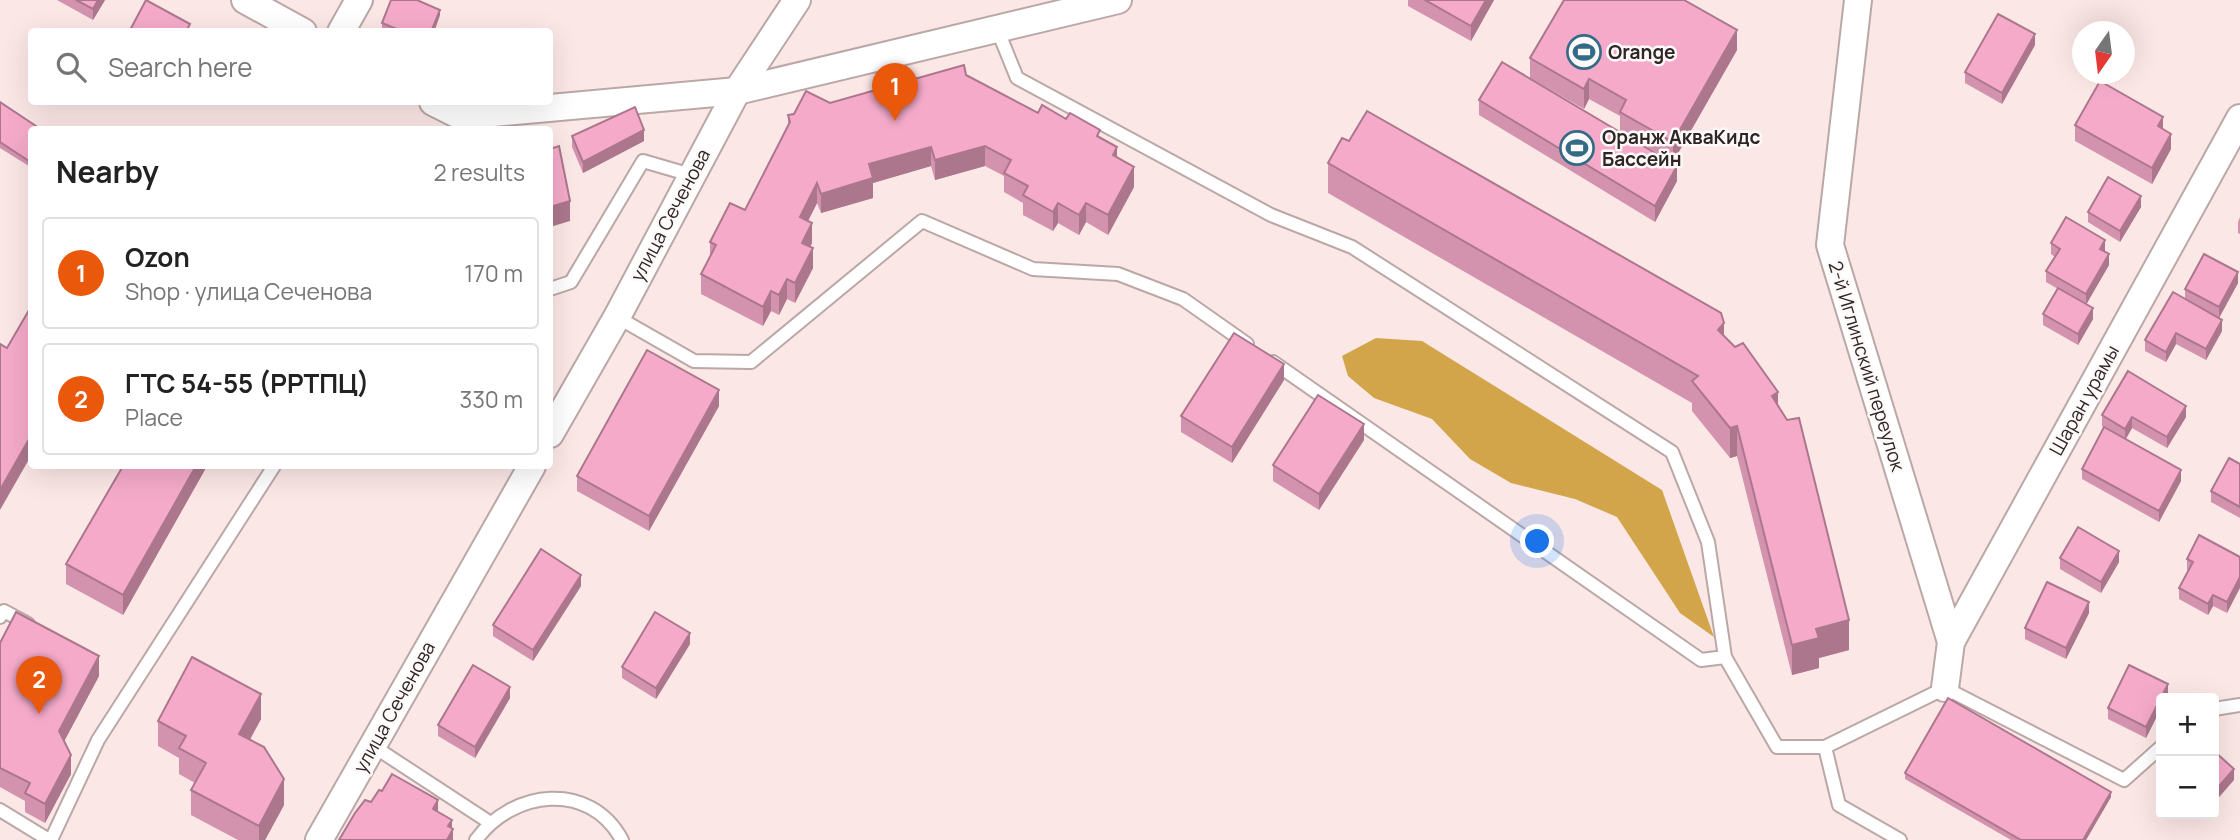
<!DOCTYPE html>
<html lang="en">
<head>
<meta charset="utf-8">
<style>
	body { margin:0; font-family:Manrope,sans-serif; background:#f6f6f6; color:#222 }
	.controls { position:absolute; right:21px; bottom:21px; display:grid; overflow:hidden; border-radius:7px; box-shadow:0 7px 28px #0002 }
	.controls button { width:63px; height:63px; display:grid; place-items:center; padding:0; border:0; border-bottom:2px solid #e0e0e0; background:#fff; color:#222; font:35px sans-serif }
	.compass { position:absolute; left:2072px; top:21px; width:63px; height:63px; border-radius:50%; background:#fff; box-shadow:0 7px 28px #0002; rotate:194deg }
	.you { position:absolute; left:1538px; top:542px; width:24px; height:24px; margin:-18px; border:5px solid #fff; border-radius:50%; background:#1a73e8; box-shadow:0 0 0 10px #1a73e833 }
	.badge { display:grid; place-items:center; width:46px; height:46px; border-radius:50%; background:#ea580c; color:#fff; font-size:23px; font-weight:700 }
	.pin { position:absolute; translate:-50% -58px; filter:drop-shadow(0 2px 4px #0008) }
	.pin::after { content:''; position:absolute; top:37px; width:24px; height:21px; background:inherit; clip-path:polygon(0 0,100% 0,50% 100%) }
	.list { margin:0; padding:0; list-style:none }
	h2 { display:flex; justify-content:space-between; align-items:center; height:91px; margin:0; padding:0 28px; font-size:30px }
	h2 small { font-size:23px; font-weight:400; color:#767676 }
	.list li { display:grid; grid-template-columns:46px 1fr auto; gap:21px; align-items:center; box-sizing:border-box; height:112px; margin:0 14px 14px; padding:0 14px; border:2px solid #e0e0e0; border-radius:7px }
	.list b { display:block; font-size:26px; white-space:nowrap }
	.list p { margin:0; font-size:23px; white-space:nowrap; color:#767676 }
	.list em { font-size:23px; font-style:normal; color:#767676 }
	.icon { flex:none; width:38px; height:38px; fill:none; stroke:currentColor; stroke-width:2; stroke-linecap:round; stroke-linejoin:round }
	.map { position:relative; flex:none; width:2240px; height:840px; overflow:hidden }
	.search { position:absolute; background:#fff; box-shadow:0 7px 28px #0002; left:28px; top:28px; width:525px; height:77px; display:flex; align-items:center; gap:18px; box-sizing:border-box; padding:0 24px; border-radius:7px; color:#767676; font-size:26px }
	.panel { position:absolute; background:#fff; box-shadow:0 7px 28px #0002; left:28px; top:126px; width:525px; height:343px; border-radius:7px }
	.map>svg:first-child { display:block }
	.forest { fill:#d2a54b }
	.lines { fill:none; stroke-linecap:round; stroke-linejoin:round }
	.service-casing { stroke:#baa8a7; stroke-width:16 }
	.minor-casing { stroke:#baa8a7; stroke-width:30 }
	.service { stroke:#fff; stroke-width:12 }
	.minor { stroke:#fff; stroke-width:26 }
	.wall { fill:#d392ae }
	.shaded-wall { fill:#ac778d }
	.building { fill:#f5aaca; stroke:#ac778d; stroke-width:2 }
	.labels { text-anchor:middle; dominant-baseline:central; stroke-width:5; stroke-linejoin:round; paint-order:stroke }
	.poi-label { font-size:19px; font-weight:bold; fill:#2d2625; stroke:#fdf9f9; text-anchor:start }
	.street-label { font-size:19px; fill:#2d2625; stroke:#fdf9f9 }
</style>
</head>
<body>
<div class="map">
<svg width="2240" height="840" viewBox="0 0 2240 840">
	<rect width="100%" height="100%" fill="#fbe7e6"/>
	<path class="forest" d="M1376,338L1422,341L1662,490L1714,637L1680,613L1617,517L1575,499L1511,483L1470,459L1432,419L1374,398L1348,376L1342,356Z"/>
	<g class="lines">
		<g class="service-casing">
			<g id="service">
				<path d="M998,31L1017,78L1271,215L1352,247L1672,452L1708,542L1725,657L1777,747H1825L1945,688L2124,780L2161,747"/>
				<path d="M550,289L571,282L643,161L691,175"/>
				<path d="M617,317L694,361L751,362L922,221L1033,269L1118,274L1183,299L1247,344"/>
				<path d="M1273,362L1701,660L1725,657"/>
				<path d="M0,617L4,611L28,624"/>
				<path d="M2214,709L2240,705"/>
				<path d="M373,746L489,822"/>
				<path d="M1825,747L1839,805L1900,840"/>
				<path d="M0,810L49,840"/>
				<path d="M51,840L98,740L274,466"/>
				<path d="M476,840C512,790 590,780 622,840"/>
			</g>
		</g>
		<g class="minor-casing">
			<g id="minor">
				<path d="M245,0L303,32"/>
				<path d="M1858,0L1830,245L1951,642"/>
				<path d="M341,32L359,0"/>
				<path d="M433,102L461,116L737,91L1118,0"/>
				<path d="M550,434L617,317L737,91L797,0"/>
				<path d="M1945,688L1951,642L2240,118"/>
				<path d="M319,840L532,466"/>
			</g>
		</g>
		<use href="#service" class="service"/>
		<use href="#minor" class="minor"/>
	</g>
	<g class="wall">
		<path d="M57,0H105L93,20Z"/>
		<path d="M1408,0H1494L1471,41L1408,6Z"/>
		<path d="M440,15L434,32H390L382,28V23Z"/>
		<path d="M2035,45L2002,104L1965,83V72Z"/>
		<path d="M1737,50L1673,162L1629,137L1677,181L1655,222L1479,115V100L1620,132V116L1589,99L1584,109L1530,78V58Z"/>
		<path d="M966,75L1038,113L1100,138L1117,158L1134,187L1108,235L1086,222L1079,235L1058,223L1053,231L1023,215V203L1004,192V176L985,166L935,180L931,166L873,183V198L821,213L817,203L808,221L812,243L810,247L813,268L795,303L787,299L779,315L771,311L763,326L701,294V274L710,257V242L745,210L788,126V115L830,103Z"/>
		<path d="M0,102L32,130V168L0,148Z"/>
		<path d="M2075,125L2163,129L2171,149L2152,184L2075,141Z"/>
		<path d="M572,136L644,141L583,173L572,147Z"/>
		<path d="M1328,163L1724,337L1778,405L1849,650L1819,658V668L1792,675L1737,456L1730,458L1692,411V403L1328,193Z"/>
		<path d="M2141,207L2120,242L2088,222V212Z"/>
		<path d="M2240,217V234L2238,233V222Z"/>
		<path d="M2051,243L2105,251L2109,265L2086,304L2093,319L2078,345L2043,325V314L2058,289L2046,282V271L2055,257L2051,254Z"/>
		<path d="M2238,283L2219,318L2222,331L2206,360L2176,344L2166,362L2145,351V340L2185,299V289Z"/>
		<path d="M1284,380L1232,463L1181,432V416Z"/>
		<path d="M719,406L649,531L577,491V476Z"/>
		<path d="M2102,415L2186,417L2167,448L2132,428L2126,439L2181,481L2159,522L2082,479V469L2104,428L2102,426Z"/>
		<path d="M1364,440L1319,510L1273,481V465Z"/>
		<path d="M2240,464V518L2211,502V491Z"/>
		<path d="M207,466L123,615L66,584V564Z"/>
		<path d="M2240,557L2227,613L2213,606L2208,615L2179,599V588L2188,571L2187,570V559Z"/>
		<path d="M2060,558L2119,562L2101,593L2060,569Z"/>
		<path d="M581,586L533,661L493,636V625Z"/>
		<path d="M2089,613L2066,659L2025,639V628Z"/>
		<path d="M0,643L99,676L64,741L71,774L45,823L25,812V801L0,787Z"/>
		<path d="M690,644L656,699L622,678V667Z"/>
		<path d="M2168,695L2166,698H2161V708L2146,738L2108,719V708Z"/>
		<path d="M510,698L475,758L438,736V725Z"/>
		<path d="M261,719L250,740L284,805L265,840H238L191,815V790L195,783L179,774V758L158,746V721Z"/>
		<path d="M1905,773L2111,797L2086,840H2011L1905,779Z"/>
	</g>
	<g class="shaded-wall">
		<path d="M98,0H105L93,20V9Z"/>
		<path d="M1486,0H1494L1471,41V26Z"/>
		<path d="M440,10V15L434,32H431Z"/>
		<path d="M1737,30V50L1673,162V142Z"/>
		<path d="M2035,34V45L2002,104V93Z"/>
		<path d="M1589,79V99L1584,109V89Z"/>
		<path d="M2163,117V133L2158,126Z"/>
		<path d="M644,130V141L583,173V162Z"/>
		<path d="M2171,134V149L2152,184V168Z"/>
		<path d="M985,146V166L935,180V160Z"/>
		<path d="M931,147V166L873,183V198L821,213V194L869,164Z"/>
		<path d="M1117,147V167L1113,155Z"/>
		<path d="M1677,166V181L1655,222V206Z"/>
		<path d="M1134,167V187L1108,235V215Z"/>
		<path d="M817,183V203L800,237V217Z"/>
		<path d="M2141,196V207L2120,242V231Z"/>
		<path d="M570,201V221L550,227V207Z"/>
		<path d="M1058,203V223L1053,231V212Z"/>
		<path d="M1086,203V222L1079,235V215Z"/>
		<path d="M812,223V243L802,263V243Z"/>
		<path d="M2105,240V251L2100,260V249Z"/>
		<path d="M813,248V268L795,303V283Z"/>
		<path d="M2109,254V265L2086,305V294Z"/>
		<path d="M2238,272V283L2219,318V307Z"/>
		<path d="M787,279V299L779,315V295Z"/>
		<path d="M771,291V311L763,326V307Z"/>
		<path d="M2093,308V319L2078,345V334Z"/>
		<path d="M2222,320V331L2206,360V349Z"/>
		<path d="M1724,323V353L1718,330Z"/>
		<path d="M2176,333V344L2166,362V352Z"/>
		<path d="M1284,364V380L1232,463V447Z"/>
		<path d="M719,390V406L649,531V516Z"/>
		<path d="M1778,392V422L1772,396Z"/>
		<path d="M2186,406V417L2167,448V437Z"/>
		<path d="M2132,417V428L2125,440V429Z"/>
		<path d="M1364,424V440L1319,510V494Z"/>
		<path d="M1737,426V456L1730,458V428Z"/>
		<path d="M32,434V454L0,510V490Z"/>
		<path d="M196,466H207L123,615V595Z"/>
		<path d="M2181,470V481L2159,522V511Z"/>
		<path d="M2119,551V562L2101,593V582Z"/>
		<path d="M581,575V586L533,661V650Z"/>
		<path d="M2240,577V588L2227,613V602Z"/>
		<path d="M2213,595V606L2208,615V604Z"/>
		<path d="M2089,602V613L2066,659V648Z"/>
		<path d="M1849,620V650L1819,658V668L1792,675V645L1816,629Z"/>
		<path d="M690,633V644L656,699V688Z"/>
		<path d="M99,656V676L59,751V731Z"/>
		<path d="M2168,684V695L2166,698H2161V708L2146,738V727Z"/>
		<path d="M510,687V698L475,758V747Z"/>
		<path d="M261,694V719L239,759V734Z"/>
		<path d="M71,755V774L45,823V804Z"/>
		<path d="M2234,769V780L2214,803V792Z"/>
		<path d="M284,779V805L265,840H259V826Z"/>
		<path d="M2111,792V797L2086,840H2083Z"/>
		<path d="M438,800V820L433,809Z"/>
		<path d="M452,820V832L453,829V840H447L448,826Z"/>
	</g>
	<g class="building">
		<path d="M76,0H98L93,9Z"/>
		<path d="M146,0L190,24L186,32H129Z"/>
		<path d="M391,0H417L440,10L431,32H404L382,23Z"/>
		<path d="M1425,0H1486L1471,26Z"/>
		<path d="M1564,0H1684L1737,30L1673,142L1620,112L1626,100L1589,79L1584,89L1530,58Z"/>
		<path d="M1998,14L2035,34L2002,93L1965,72Z"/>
		<path d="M1502,62L1677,166L1655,206L1479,100Z"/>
		<path d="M964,65L966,75L1038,113L1042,105L1066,119L1070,113L1100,130L1097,136L1117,147L1113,155L1134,167L1108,215L1086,203L1079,215L1058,203L1053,212L1023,195L1028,186L1004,173L1011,160L985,146L935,160L931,147L869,164L873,178L821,194L817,183L800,217L812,223L802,243L813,248L795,283L787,279L779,295L771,291L763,307L701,274L716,245L710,242L730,203L745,210L790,122L788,115L794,114L806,91L830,103Z"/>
		<path d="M2100,81L2163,117L2158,126L2171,134L2152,168L2075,125Z"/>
		<path d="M0,102L42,130H32V163L0,142Z"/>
		<path d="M635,107L644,130L583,162L572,136Z"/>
		<path d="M1367,111L1721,313L1724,323L1718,330L1735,347L1743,343L1778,392L1772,396L1787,420L1799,418L1849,620L1816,629L1819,638L1792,645L1737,426L1730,428L1692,381L1698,376L1328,163L1342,138L1349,141Z"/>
		<path d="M559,146L570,201L550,207V149Z"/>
		<path d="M2108,177L2141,196L2120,231L2088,212Z"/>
		<path d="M2066,217L2105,240L2100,249L2109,254L2086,294L2046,271L2060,249L2051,243Z"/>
		<path d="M2204,254L2238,272L2219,307L2185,289Z"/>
		<path d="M2058,288L2093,308L2078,334L2043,314Z"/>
		<path d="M2173,292L2222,320L2206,349L2176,333L2166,352L2145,340Z"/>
		<path d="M32,305V434L0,490V344L7,348Z"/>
		<path d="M1234,333L1284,364L1232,447L1181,416Z"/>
		<path d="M647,350L719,390L649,516L577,476Z"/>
		<path d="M2128,371L2186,406L2167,437L2132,417L2125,429L2102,415Z"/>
		<path d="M1318,395L1364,424L1319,494L1273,465Z"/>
		<path d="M2104,427L2181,470L2159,511L2082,469Z"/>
		<path d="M2229,458L2240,464V507L2211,491Z"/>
		<path d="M123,466H196L123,595L66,564Z"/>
		<path d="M2078,527L2119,551L2101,582L2060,558Z"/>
		<path d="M2199,535L2240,557V577L2227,602L2213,595L2208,604L2179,588L2193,562L2187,559Z"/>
		<path d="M541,549L581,575L533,650L493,625Z"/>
		<path d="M2047,582L2089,602L2066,648L2025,628Z"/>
		<path d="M16,612L99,656L59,731L71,755L45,804L25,793L30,783L0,768V643Z"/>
		<path d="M655,612L690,633L656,688L622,667Z"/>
		<path d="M192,657L261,694L239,734L264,747L284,779L259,826L191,790L206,763L179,748L186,736L158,721Z"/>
		<path d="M473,665L510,687L475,747L438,725Z"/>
		<path d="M2129,665L2168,684L2146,727L2108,708Z"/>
		<path d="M1948,698L2111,792L2083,840H2021L1905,773Z"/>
		<path d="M2214,751L2234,769L2214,792Z"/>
		<path d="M392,774L438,800L433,809L452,820L448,826L453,829L447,840H339L355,813L365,800L371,802L379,790L382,791Z"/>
	</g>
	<defs>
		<g id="stadium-ring" transform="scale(1.75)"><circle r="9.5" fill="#fdf9f9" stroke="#336a85" stroke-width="1.5"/><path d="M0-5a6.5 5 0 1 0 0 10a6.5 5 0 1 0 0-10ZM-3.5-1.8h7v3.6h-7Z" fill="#336a85"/></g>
	</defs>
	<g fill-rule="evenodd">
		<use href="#stadium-ring" x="1584" y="52"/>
		<use href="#stadium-ring" x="1577" y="148"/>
	</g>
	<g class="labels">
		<g class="poi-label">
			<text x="1608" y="52">Orange</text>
			<text x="1602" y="137">Оранж АкваКидс<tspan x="1602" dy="22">Бассейн</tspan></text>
		</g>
		<g class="street-label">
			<text transform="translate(670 215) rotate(-62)">улица Сеченова</text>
			<text transform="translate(1867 366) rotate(73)">2-й Иглинский переулок</text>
			<text transform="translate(2084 400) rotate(-61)">Шаран урамы</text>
			<text transform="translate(394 707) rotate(-61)">улица Сеченова</text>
		</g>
	</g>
</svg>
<div class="controls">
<button>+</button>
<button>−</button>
</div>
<svg class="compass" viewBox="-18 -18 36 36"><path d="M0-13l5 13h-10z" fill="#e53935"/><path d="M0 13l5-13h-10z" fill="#767676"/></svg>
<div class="you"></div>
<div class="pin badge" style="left:895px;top:121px">1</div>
<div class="pin badge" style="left:39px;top:714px">2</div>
<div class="search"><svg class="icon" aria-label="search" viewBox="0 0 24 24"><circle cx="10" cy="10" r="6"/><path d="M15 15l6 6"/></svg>Search here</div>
<section class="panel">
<h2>Nearby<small>2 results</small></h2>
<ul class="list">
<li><span class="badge">1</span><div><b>Ozon</b><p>Shop · улица Сеченова</p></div><em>170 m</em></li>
<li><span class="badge">2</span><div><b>ГТС 54-55 (РРТПЦ)</b><p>Place</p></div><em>330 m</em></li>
</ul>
</section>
</div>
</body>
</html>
